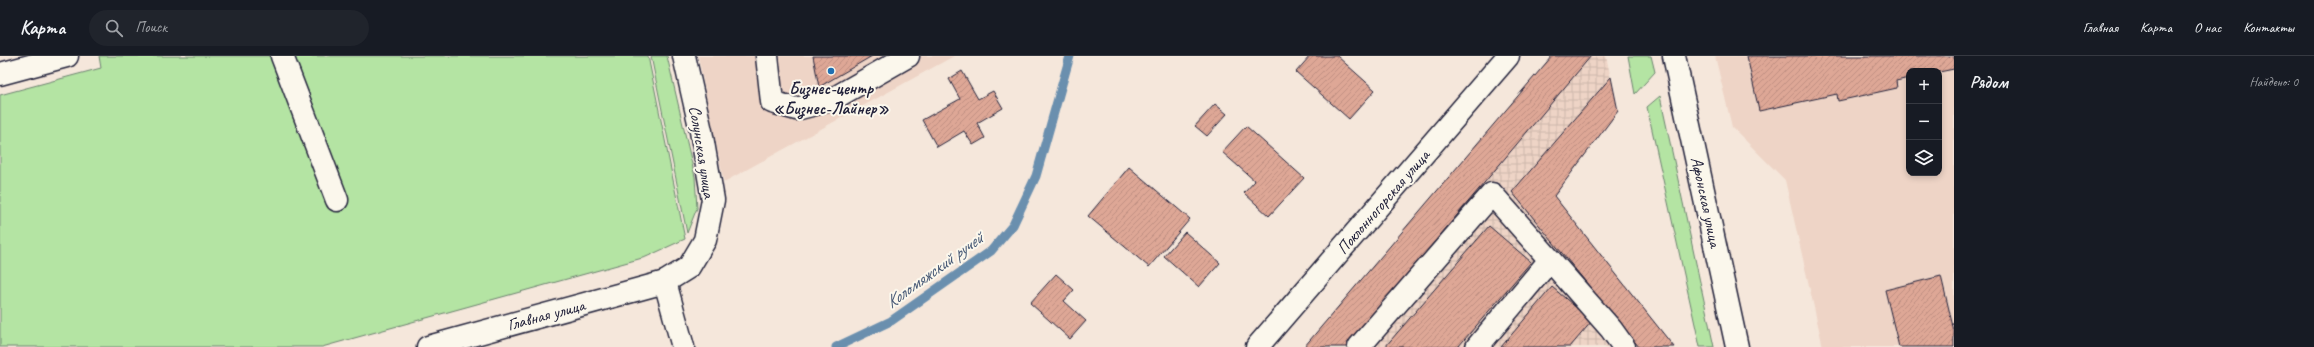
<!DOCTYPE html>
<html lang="ru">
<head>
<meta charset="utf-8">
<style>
	body { margin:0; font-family:Caveat,sans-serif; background:#20242c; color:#f1f3f6 }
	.controls { position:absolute; right:12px; top:12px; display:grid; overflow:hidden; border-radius:8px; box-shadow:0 2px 6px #0003 }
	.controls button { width:36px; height:36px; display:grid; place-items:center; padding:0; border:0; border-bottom:1px solid #363941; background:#171b24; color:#f1f3f6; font:20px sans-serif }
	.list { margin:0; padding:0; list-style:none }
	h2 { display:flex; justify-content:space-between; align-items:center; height:52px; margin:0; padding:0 16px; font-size:17px }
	h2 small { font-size:13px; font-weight:400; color:#9ea1a6 }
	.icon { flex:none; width:22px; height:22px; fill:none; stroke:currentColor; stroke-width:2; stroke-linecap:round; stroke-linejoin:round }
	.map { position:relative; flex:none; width:1954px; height:291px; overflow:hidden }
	header { display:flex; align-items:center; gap:24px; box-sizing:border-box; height:56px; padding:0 20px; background:#171b24; border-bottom:1px solid #363941 }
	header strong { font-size:19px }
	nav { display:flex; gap:22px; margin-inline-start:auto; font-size:14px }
	.search { width:280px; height:36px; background:#20242c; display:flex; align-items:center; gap:10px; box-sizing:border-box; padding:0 14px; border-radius:22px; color:#9ea1a6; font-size:15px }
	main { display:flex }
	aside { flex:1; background:#171b24 }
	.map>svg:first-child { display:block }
	.built { fill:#eed4c6; fill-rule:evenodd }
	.industrial { fill:url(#industrial-grid) }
	.green { fill:#b4e4a3; stroke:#6b836f }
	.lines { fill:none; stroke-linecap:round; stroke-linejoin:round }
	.stream { stroke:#6a8fae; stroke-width:9 }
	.building { fill:url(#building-hatch); stroke:#22223b }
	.minor-casing { stroke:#22223b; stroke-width:25 }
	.minor { stroke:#fbf7ec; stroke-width:22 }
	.poi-dot { fill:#1f6fb2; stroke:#fbf7ec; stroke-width:1.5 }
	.labels { text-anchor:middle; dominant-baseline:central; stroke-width:4; stroke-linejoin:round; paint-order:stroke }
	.poi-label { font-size:17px; font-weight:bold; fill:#22223b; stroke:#fbf7ec }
	.street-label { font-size:17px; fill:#22223b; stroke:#fbf7ec }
	.water-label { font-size:18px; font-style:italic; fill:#465875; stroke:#fbf7ec }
</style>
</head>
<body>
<header>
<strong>Карта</strong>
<div class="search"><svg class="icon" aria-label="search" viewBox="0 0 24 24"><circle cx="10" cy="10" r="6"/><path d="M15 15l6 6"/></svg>Поиск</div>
<nav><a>Главная</a><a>Карта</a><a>О нас</a><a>Контакты</a></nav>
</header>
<main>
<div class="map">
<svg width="1954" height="291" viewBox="0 0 1954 291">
	<defs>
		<pattern id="industrial-grid" width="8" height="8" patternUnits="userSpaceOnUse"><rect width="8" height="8" fill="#eed4c6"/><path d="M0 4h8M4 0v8" fill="none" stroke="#ccb6ab"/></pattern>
		<pattern id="building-hatch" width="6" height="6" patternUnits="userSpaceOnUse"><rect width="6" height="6" fill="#dea796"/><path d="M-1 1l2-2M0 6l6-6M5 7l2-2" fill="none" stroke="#be8f82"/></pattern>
	</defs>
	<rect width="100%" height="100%" fill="#f5e7db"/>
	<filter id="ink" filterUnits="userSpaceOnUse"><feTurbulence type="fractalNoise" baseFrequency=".025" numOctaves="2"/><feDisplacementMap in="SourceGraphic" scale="8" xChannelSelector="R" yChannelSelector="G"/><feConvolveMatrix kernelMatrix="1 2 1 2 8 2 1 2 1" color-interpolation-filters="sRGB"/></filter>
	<g filter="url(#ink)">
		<g class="built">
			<path d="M698,0H954L724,126Z"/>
			<path d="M1715,0H1954V291H1823L1785,124L1732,71ZM1909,15H1939V117H1909Z"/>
		</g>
		<path class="industrial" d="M1552,0H1606L1618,55L1554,140L1674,291H1304Z"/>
		<g class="green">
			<path d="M99,0H648L685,183L646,201L322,291H0V39L101,12Z"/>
			<path d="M651,0H667L695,121L697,152L687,177Z"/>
			<path d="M1628,0H1651L1655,16L1635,38Z"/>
			<path d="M1660,40L1714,291H1700L1647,51Z"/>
		</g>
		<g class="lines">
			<path class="stream" d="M836,291L891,265L991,195L1013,169L1036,120L1070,0"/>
		</g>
		<g class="building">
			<path d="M813,0H872L819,31Z"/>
			<path d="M1310,0H1337L1375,34L1349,63L1296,16Z"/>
			<path d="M1552,0H1591L1346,291H1304Z"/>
			<path d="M1747,0H1954V13L1939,16L1909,15V22L1896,25L1897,32L1838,45L1837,38L1759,55Z"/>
			<path d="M962,15L978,43L993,35L1003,52L977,67L985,82L973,89L964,75L937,91L922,64L960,43L949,23Z"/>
			<path d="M1611,21L1618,55L1554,140L1674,291H1639L1512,136Z"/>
			<path d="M1215,48L1227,58L1207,80L1195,70Z"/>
			<path d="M1246,70L1304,122L1269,160L1244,137L1255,125L1222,96Z"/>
			<path d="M1129,111L1190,163L1149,211L1088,160Z"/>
			<path d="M1489,170L1531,206L1458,291H1385Z"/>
			<path d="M1185,176L1220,207L1199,231L1164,200Z"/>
			<path d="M1056,218L1074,234L1064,245L1086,265L1070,283L1030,247Z"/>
			<path d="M1941,220L1954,275V291H1899L1885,234Z"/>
			<path d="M1552,231L1592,265L1570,291H1501Z"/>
		</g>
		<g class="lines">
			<g class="minor-casing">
				<g id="minor">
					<path d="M282,0L337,144"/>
					<path d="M767,0L772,46L796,53L831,44L908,0"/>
					<path d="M1674,0L1737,291"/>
					<path d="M0,18L67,0"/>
					<path d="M665,226L683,291"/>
					<path d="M428,291L665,226L689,211L705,184L713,144L701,75L684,0"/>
					<path d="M1257,291L1508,0"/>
					<path d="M1359,291L1492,138L1611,273L1624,291"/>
					<path d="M1477,291L1550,204"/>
				</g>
			</g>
			<use href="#minor" class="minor"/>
		</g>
	</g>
	<circle class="poi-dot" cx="831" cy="15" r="4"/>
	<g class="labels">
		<g class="poi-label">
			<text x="831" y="32">Бизнес-центр<tspan x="831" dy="20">«Бизнес-Лайнер»</tspan></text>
		</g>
		<g class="street-label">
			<text transform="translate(702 96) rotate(81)">Солунская улица</text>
			<text transform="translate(1383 146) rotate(-49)">Поклонногорская улица</text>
			<text transform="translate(1706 146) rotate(78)">Афонская улица</text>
			<text transform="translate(546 259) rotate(-15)">Главная улица</text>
		</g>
		<g class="water-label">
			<text transform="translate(934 214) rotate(-36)">Коломяжский ручей</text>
		</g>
	</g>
</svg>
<div class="controls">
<button>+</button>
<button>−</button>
<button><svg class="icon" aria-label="layers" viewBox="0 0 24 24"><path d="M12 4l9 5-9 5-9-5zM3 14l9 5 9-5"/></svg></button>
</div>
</div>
<aside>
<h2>Рядом<small>Найдено: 0</small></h2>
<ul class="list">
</ul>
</aside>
</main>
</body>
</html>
